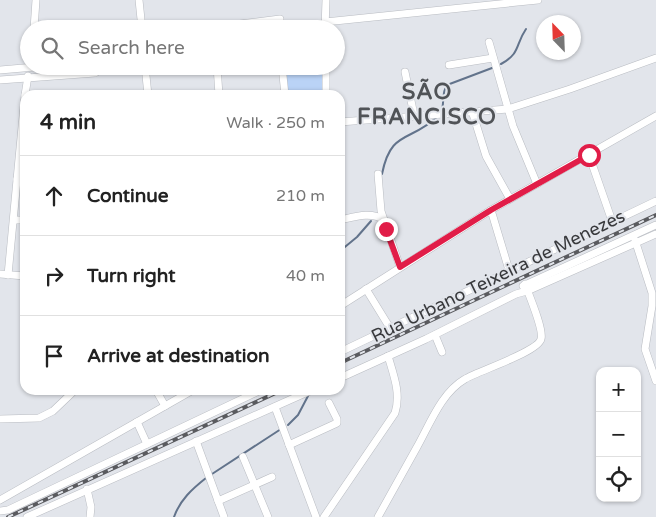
<!DOCTYPE html>
<html lang="en">
<head>
<meta charset="utf-8">
<style>
	body { margin:0; font-family:"Varela Round",sans-serif; background:#f6f6f6; color:#222 }
	.controls { position:absolute; right:15px; bottom:15px; display:grid; overflow:hidden; border-radius:10px; box-shadow:0 1px 4px #0004 }
	.controls button { width:45px; height:45px; display:grid; place-items:center; padding:0; border:0; border-bottom:1px solid #e0e0e0; background:#fff; color:#222; font:25px sans-serif }
	.compass { position:absolute; left:536px; top:15px; width:45px; height:45px; border-radius:50%; background:#fff; box-shadow:0 1px 4px #0004; rotate:337deg }
	.stop { position:absolute; width:15px; height:15px; margin:-11px; border:4px solid #e11d48; border-radius:50%; background:#fff }
	.stop.end { background:#e11d48; border-color:#fff; box-shadow:0 1px 5px #0008 }
	.list { margin:0; padding:0; list-style:none }
	h2 { display:flex; justify-content:space-between; align-items:center; height:65px; margin:0; padding:0 20px; font-size:21px }
	h2 small { font-size:16px; font-weight:400; color:#767676 }
	.list li { display:grid; grid-template-columns:32px 1fr auto; gap:15px; align-items:center; box-sizing:border-box; height:80px; padding:0 20px; border-top:1px solid #e0e0e0 }
	.list b { display:block; font-size:19px; white-space:nowrap }
	.list em { font-size:16px; font-style:normal; color:#767676 }
	.icon { flex:none; width:28px; height:28px; fill:none; stroke:currentColor; stroke-width:2; stroke-linecap:round; stroke-linejoin:round }
	.map { position:relative; flex:none; width:656px; height:517px; overflow:hidden }
	.search { position:absolute; background:#fff; box-shadow:0 1px 4px #0004; left:20px; top:20px; width:325px; height:55px; display:flex; align-items:center; gap:12px; box-sizing:border-box; padding:0 18px; border-radius:28px; color:#767676; font-size:19px }
	.panel { position:absolute; background:#fff; box-shadow:0 1px 4px #0004; left:20px; top:90px; width:325px; height:305px; border-radius:15px }
	.map>svg:first-child { display:block }
	.green { fill:#bad3f6 }
	.lines { fill:none; stroke-linecap:round; stroke-linejoin:round }
	.stream { stroke:#62738b; stroke-width:2 }
	.minor-casing { stroke:#b9bcc2; stroke-width:8 }
	.minor { stroke:#fff; stroke-width:7 }
	.rail-casing { stroke:#5a5b5f; stroke-width:4 }
	.rail { stroke:#e2e5eb; stroke-width:2; stroke-dasharray:5.5; stroke-linecap:butt }
	.route { stroke:#e11d48; stroke-width:6 }
	.labels { text-anchor:middle; dominant-baseline:central; stroke-width:4; stroke-linejoin:round; paint-order:stroke }
	.street-label { font-size:18px; fill:#393a3d; stroke:#e2e5eb }
	.district-label { font-size:22px; font-weight:bold; letter-spacing:1px; fill:#505357; stroke:#e2e5eb }
</style>
</head>
<body>
<div class="map">
<svg width="656" height="517" viewBox="0 0 656 517">
	<rect width="100%" height="100%" fill="#e2e5eb"/>
	<path class="green" d="M282,66H326V95H285Z"/>
	<g class="lines">
		<g class="stream">
			<path d="M501,64C521,53 515,45 526,29"/>
			<path d="M441,113C445,104 441,93 447,85L492,68"/>
			<path d="M382,174C391,129 410,143 438,116"/>
			<path d="M340,251L357,237L371,221"/>
			<path d="M288,425L298,415L308,396"/>
			<path d="M212,474L281,429"/>
			<path d="M174,517C180,500 192,489 206,478"/>
		</g>
		<g class="minor-casing">
			<g id="minor">
				<path d="M139,0L142,29"/>
				<path d="M325,22L538,0"/>
				<path d="M34,29L36,0"/>
				<path d="M198,29L280,19"/>
				<path d="M325,29L326,0"/>
				<path d="M489,42L513,126L537,184"/>
				<path d="M449,65L493,58"/>
				<path d="M145,66L148,95"/>
				<path d="M217,66L219,95"/>
				<path d="M282,66L285,95"/>
				<path d="M326,66V95"/>
				<path d="M0,70L46,66"/>
				<path d="M405,72L414,115"/>
				<path d="M0,80L95,73L101,69V66"/>
				<path d="M25,95L28,76"/>
				<path d="M472,111L486,156L510,199"/>
				<path d="M340,122L508,109L570,89L656,58"/>
				<path d="M589,155L612,221"/>
				<path d="M378,174L381,211L400,267"/>
				<path d="M17,179H25"/>
				<path d="M491,210L509,270"/>
				<path d="M14,220H25"/>
				<path d="M340,220C354,217 371,211 384,220"/>
				<path d="M635,240L652,293V306L645,349L656,381"/>
				<path d="M0,274L25,276"/>
				<path d="M8,275L25,95"/>
				<path d="M523,286L656,225"/>
				<path d="M366,289L390,328"/>
				<path d="M340,306L491,210L656,116"/>
				<path d="M435,335L442,352"/>
				<path d="M340,352L656,201"/>
				<path d="M340,378L426,339L516,294L527,291L656,234"/>
				<path d="M156,390L165,406"/>
				<path d="M275,407L316,517"/>
				<path d="M0,419L39,418L53,411L75,390"/>
				<path d="M137,422L147,444"/>
				<path d="M196,441L224,517"/>
				<path d="M289,445L337,423V419L329,403"/>
				<path d="M243,457L268,517"/>
				<path d="M87,489L91,507L90,517"/>
				<path d="M0,500L193,390"/>
				<path d="M218,501L272,477"/>
				<path d="M0,511L8,510L261,390"/>
				<path d="M27,517L312,390"/>
				<path d="M324,517L395,413C401,394 394,376 388,356"/>
				<path d="M378,517C391,494 404,470 417,447C430,424 441,393 465,379C478,371 538,352 541,339C544,330 529,295 525,284"/>
			</g>
		</g>
		<use href="#minor" class="minor"/>
		<g class="rail-casing">
			<g id="rail">
				<path d="M340,363L656,215"/>
				<path d="M8,517L282,390"/>
			</g>
		</g>
		<use href="#rail" class="rail"/>
	</g>
	<g class="lines">
		<path class="route" d="M386,229L400,267L491,210L589,155"/>
	</g>
	<g class="labels">
		<g class="street-label">
			<text transform="translate(498 276) rotate(-26)">Rua Urbano Teixeira de Menezes</text>
		</g>
		<g class="district-label">
			<text x="427" y="92">SÃO<tspan x="427" dy="25">FRANCISCO</tspan></text>
		</g>
	</g>
</svg>
<div class="controls">
<button>+</button>
<button>−</button>
<button><svg class="icon" aria-label="locate" viewBox="0 0 24 24"><circle cx="12" cy="12" r="6"/><path d="M12 2v4M12 18v4M2 12h4M18 12h4"/></svg></button>
</div>
<svg class="compass" viewBox="-18 -18 36 36"><path d="M0-13l5 13h-10z" fill="#e53935"/><path d="M0 13l5-13h-10z" fill="#767676"/></svg>
<div class="stop" style="left:589px;top:155px"></div>
<div class="stop end" style="left:386px;top:229px"></div>
<div class="search"><svg class="icon" aria-label="search" viewBox="0 0 24 24"><circle cx="10" cy="10" r="6"/><path d="M15 15l6 6"/></svg>Search here</div>
<section class="panel">
<h2>4 min<small>Walk · 250 m</small></h2>
<ul class="list">
<li><svg class="icon" aria-label="ahead" viewBox="0 0 24 24"><path d="M12 20V5M6 11l6-6 6 6"/></svg><div><b>Continue</b></div><em>210 m</em></li>
<li><svg class="icon" aria-label="right" viewBox="0 0 24 24"><path d="M7 20v-9h11M14 6l5 5-5 5"/></svg><div><b>Turn right</b></div><em>40 m</em></li>
<li><svg class="icon" aria-label="arrive" viewBox="0 0 24 24"><path d="M6 21V4h12l-3 4 3 4H6"/></svg><div><b>Arrive at destination</b></div></li>
</ul>
</section>
</div>
</body>
</html>
